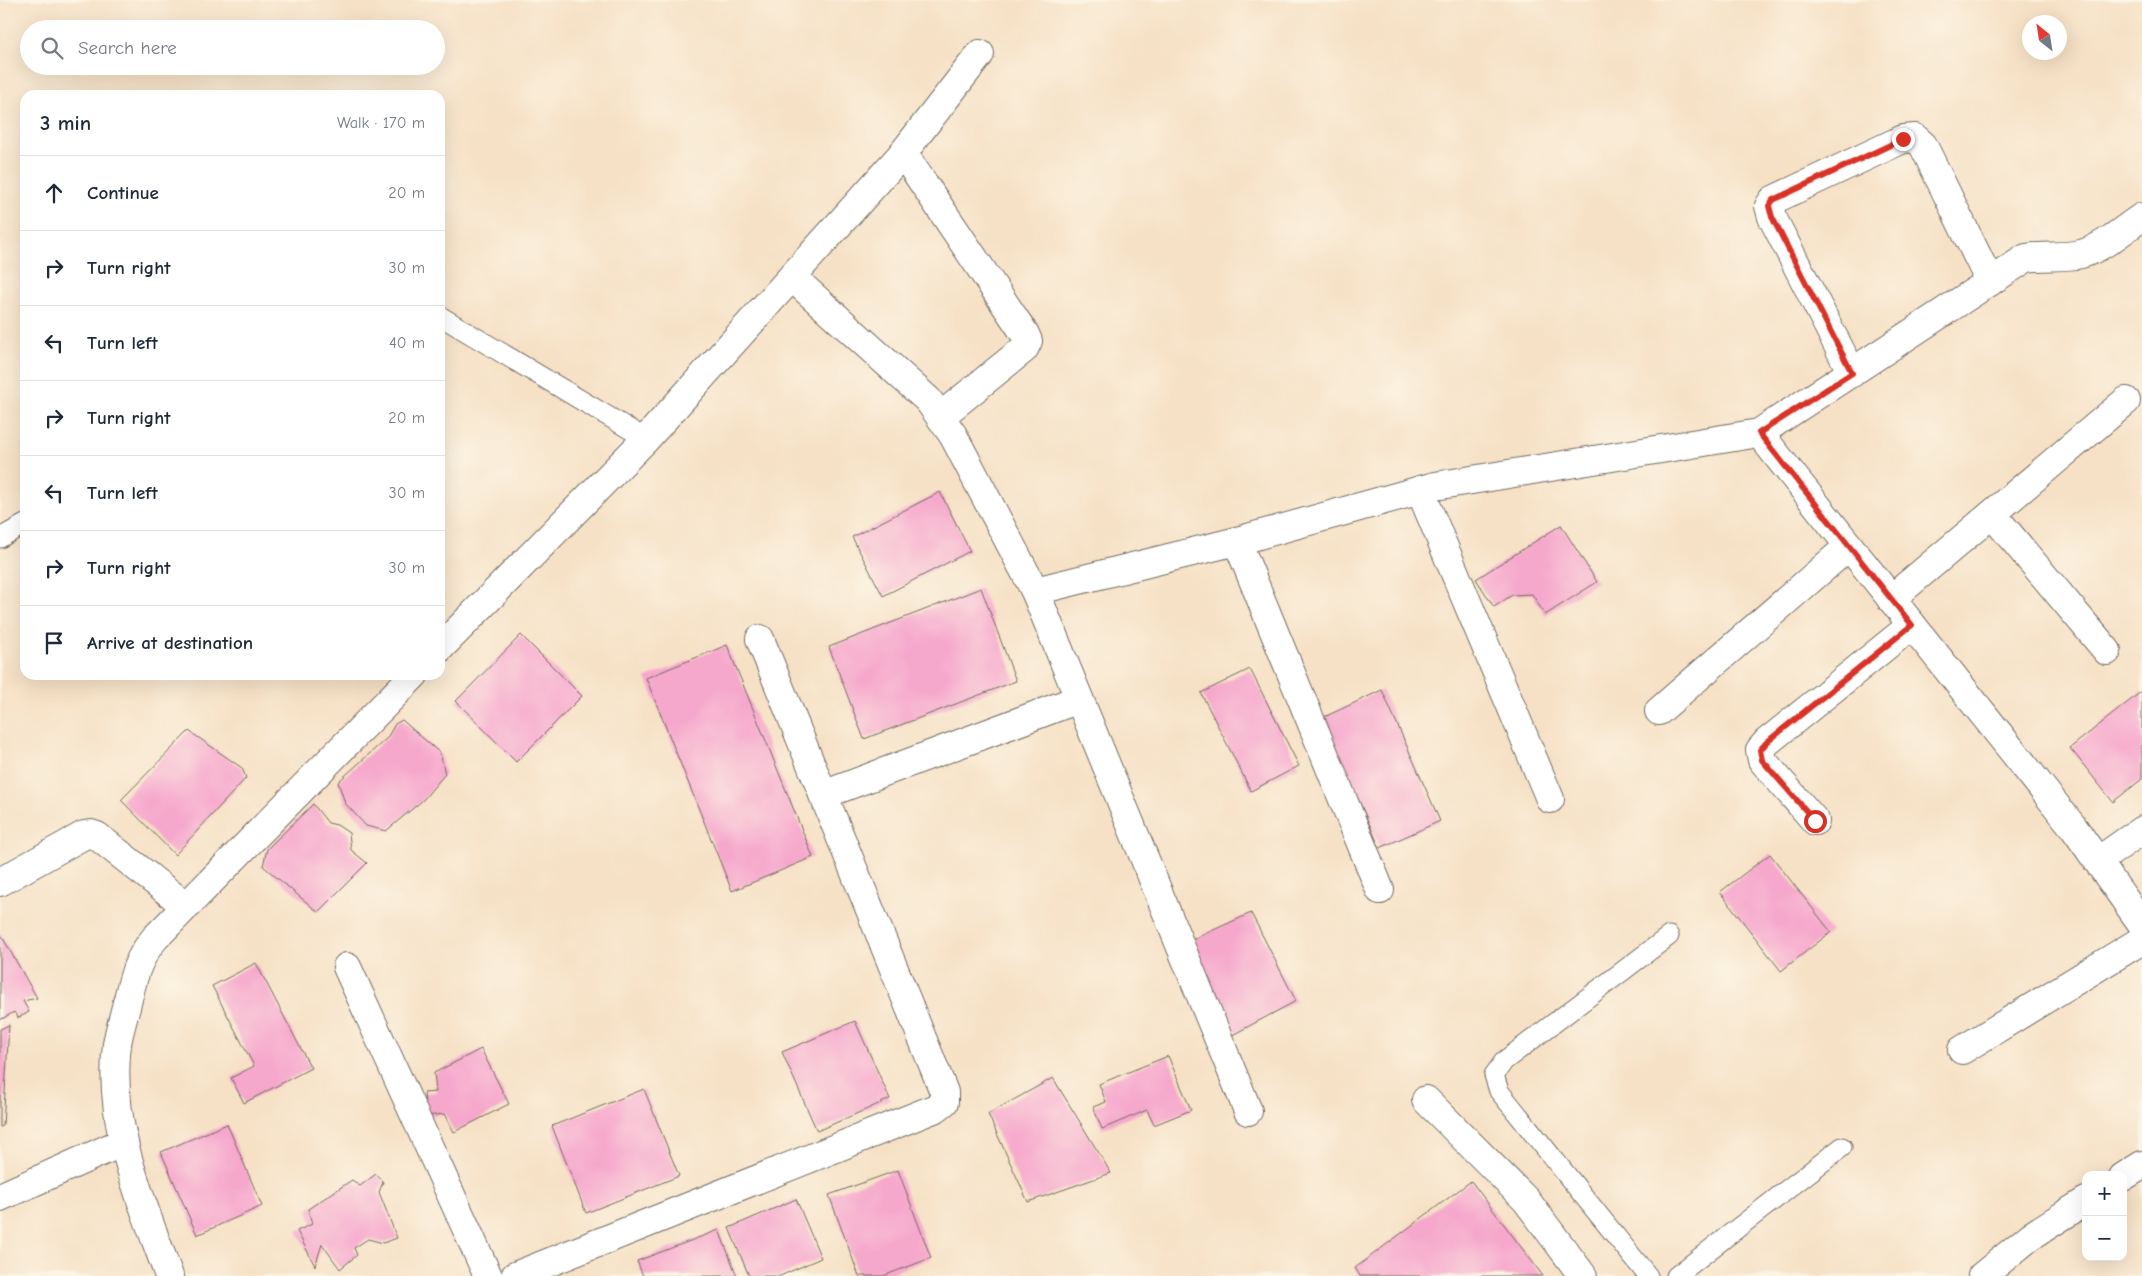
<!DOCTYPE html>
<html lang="en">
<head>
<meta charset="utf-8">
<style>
	body { margin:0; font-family:"Comic Neue",sans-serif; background:#f2f2f3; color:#1f2937 }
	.controls { position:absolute; right:15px; bottom:15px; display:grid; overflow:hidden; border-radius:10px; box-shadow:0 5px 20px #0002 }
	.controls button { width:45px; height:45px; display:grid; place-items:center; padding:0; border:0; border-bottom:1px solid #e0e1e3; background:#fff; color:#1f2937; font:25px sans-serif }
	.compass { position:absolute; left:2022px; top:15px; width:45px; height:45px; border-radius:50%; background:#fff; box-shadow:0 5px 20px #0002; rotate:330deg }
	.stop { position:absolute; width:15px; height:15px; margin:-11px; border:4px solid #d93025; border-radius:50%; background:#fff }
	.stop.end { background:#d93025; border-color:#fff; box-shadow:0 1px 5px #0008 }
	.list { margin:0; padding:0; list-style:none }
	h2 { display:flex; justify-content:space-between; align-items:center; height:65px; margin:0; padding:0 20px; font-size:21px }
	h2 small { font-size:16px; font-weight:400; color:#747a83 }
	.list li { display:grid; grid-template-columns:32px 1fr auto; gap:15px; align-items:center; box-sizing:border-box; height:75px; padding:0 20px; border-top:1px solid #e0e1e3 }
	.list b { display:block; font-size:19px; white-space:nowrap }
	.list em { font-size:16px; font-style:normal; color:#747a83 }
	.icon { flex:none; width:28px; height:28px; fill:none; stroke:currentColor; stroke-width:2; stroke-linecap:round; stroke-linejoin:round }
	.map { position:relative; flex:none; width:2142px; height:1276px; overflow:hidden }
	.search { position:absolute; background:#fff; box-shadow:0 5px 20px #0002; left:20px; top:20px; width:425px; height:55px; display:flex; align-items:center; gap:12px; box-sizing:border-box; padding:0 18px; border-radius:28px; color:#747a83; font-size:19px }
	.panel { position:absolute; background:#fff; box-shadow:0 5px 20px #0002; left:20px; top:90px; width:425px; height:590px; border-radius:15px }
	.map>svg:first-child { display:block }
	.building { fill:#f6a8cc }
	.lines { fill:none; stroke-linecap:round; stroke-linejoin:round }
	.lane-casing { stroke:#726b61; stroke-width:21 }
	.street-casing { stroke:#726b61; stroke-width:30 }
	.secondary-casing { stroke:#726b61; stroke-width:30 }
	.lane { stroke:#fff; stroke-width:19 }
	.street { stroke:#fff; stroke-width:28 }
	.secondary { stroke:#fff; stroke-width:28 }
	.route { stroke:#d93025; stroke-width:6 }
</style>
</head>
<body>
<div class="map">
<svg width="2142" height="1276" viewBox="0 0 2142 1276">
	<rect width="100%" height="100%" fill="#fcf5e5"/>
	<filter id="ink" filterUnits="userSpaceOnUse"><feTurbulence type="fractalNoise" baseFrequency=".02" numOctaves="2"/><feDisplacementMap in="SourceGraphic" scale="10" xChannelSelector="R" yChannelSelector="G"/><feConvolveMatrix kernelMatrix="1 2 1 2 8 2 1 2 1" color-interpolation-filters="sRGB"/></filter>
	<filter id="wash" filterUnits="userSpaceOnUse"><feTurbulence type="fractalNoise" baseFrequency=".0096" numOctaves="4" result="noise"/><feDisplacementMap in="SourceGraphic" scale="20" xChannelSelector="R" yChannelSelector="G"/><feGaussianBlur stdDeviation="1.12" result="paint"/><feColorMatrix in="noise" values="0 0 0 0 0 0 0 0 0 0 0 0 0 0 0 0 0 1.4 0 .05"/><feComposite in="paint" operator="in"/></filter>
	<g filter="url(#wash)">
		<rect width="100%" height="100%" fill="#f6e1c6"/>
		<g id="blocks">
			<g class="building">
				<path d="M940,492L970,551L883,596L852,537Z"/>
				<path d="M1561,525L1597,582L1545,615L1532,594L1512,595L1494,607L1476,579Z"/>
				<path d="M981,588L1016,681L864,739L829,647Z"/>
				<path d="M521,635L582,696L516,762L456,701Z"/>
				<path d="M727,645L813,857L732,891L646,678Z"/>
				<path d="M1250,669L1299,766L1251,791L1201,693Z"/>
				<path d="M1382,690L1440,821L1380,848L1322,718Z"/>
				<path d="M2142,691V779L2113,802L2070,748Z"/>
				<path d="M402,720L440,753L445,774L423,800L386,831L366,826L345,803L338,782L387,738L395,724Z"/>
				<path d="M189,731L242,768L246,778L175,855L121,800Z"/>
				<path d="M313,804L328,823L337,825L349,833L351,850L367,863L318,912L263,866L267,849Z"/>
				<path d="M1770,854L1831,932L1781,971L1720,892Z"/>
				<path d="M1251,913L1296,1001L1225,1039L1187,942Z"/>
				<path d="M0,933L37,998L23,1001L29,1012L18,1018L14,1012L0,1020Z"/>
				<path d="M256,963L311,1068L244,1103L231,1078L254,1066L212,986Z"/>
				<path d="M855,1021L890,1099L817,1131L782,1052Z"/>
				<path d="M9,1025L3,1126L0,1127V1029Z"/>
				<path d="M481,1049L509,1104L454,1132L445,1114L426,1116L424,1093L436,1092L434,1073Z"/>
				<path d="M1168,1056L1191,1110L1154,1125L1147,1110L1102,1129L1093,1107L1106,1102L1099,1084Z"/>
				<path d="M1053,1078L1111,1173L1028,1202L988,1114Z"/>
				<path d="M644,1089L679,1176L586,1213L552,1126Z"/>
				<path d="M227,1124L262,1206L197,1235L161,1152Z"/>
				<path d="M898,1170L931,1258L883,1276H859L829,1195Z"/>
				<path d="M376,1174L383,1182L379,1192L397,1238L383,1243L368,1239L354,1248L357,1255L340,1269L322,1244L315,1266L297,1231L312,1224L308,1209L352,1180L360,1186Z"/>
				<path d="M1471,1181L1543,1276H1360L1355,1268Z"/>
				<path d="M796,1199L821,1258L780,1276H749L729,1228Z"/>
				<path d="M719,1230L737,1276H643L637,1261Z"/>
			</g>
		</g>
	</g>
	<g filter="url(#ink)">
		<use href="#blocks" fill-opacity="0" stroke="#726b61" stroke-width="1"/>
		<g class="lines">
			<g class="lane-casing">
				<g id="lane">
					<path d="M440,316L646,439"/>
					<path d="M0,538L25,524"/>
					<path d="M1648,1276L1499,1091L1494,1075L1504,1061L1669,936"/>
					<path d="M1676,1276L1842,1147"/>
				</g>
			</g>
			<g class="street-casing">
				<g id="street">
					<path d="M903,153L1025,334L1028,341L1024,349L941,416"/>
					<path d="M793,278L928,400L953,435L1035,591L1248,1111"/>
					<path d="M1852,373L1772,217L1769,206L1773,200L1903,139L1915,138L1923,145L1990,282"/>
					<path d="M1759,433L2074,828L2142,924"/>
					<path d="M1420,490L1550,799"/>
					<path d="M1992,514L2107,651"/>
					<path d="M1237,541L1380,890"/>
					<path d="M1035,591L1237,541L1435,486L1759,433L2026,258C2044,255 2064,258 2081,254C2103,248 2124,229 2142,217"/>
					<path d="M1891,599L2126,401"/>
					<path d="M440,648L646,439L903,153L980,54"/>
					<path d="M1659,711L1849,546"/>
					<path d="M823,795L1079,699"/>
					<path d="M1815,821L1762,760L1760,750L1767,742L1912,625"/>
					<path d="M2098,861L2142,830"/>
					<path d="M0,882L84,835L91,834L97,836L186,906"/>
					<path d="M347,967L488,1276"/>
					<path d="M1962,1050L2142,940"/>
					<path d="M1426,1100L1526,1200L1583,1276"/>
					<path d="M0,1197L123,1142"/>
					<path d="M169,1276C142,1201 107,1126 117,1044C119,1032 123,1019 126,1007C133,979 136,960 155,938L414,675"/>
					<path d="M515,1276L936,1108L944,1102V1092L760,639"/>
				</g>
			</g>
			<g class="secondary-casing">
				<g id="secondary">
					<path d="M2123,1177L2142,1165"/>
					<path d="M1982,1276L2031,1236L2086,1201"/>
				</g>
			</g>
			<use href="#lane" class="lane"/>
			<use href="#street" class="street"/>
			<use href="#secondary" class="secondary"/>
		</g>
	</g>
	<g class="lines" filter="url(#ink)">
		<path class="route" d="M1815,821L1762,760L1760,750L1767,742L1912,625L1759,433L1852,373L1772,217L1769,206L1773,200L1903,139"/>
	</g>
</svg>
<div class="controls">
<button>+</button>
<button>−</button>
</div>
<svg class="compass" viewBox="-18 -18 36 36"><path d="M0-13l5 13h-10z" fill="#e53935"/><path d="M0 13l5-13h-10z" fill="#747a83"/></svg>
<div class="stop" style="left:1815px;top:821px"></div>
<div class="stop end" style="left:1903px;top:139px"></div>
<div class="search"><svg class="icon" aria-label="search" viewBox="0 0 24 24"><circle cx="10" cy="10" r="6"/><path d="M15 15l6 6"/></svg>Search here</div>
<section class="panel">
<h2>3 min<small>Walk · 170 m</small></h2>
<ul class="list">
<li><svg class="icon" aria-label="ahead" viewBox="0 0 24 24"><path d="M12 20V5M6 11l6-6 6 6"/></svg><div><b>Continue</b></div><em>20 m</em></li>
<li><svg class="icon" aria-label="right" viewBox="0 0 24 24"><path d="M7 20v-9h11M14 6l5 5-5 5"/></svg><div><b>Turn right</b></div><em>30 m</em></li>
<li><svg class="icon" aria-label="left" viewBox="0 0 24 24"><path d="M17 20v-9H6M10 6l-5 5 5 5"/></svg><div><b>Turn left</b></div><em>40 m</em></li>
<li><svg class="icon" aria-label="right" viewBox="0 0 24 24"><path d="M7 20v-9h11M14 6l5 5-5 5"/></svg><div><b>Turn right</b></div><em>20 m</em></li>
<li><svg class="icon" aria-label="left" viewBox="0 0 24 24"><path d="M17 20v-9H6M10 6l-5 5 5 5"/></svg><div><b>Turn left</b></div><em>30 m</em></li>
<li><svg class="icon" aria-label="right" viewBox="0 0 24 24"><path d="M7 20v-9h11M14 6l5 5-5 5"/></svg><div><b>Turn right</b></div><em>30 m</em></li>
<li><svg class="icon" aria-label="arrive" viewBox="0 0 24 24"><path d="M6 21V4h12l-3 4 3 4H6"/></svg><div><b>Arrive at destination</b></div></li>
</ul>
</section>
</div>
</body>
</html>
